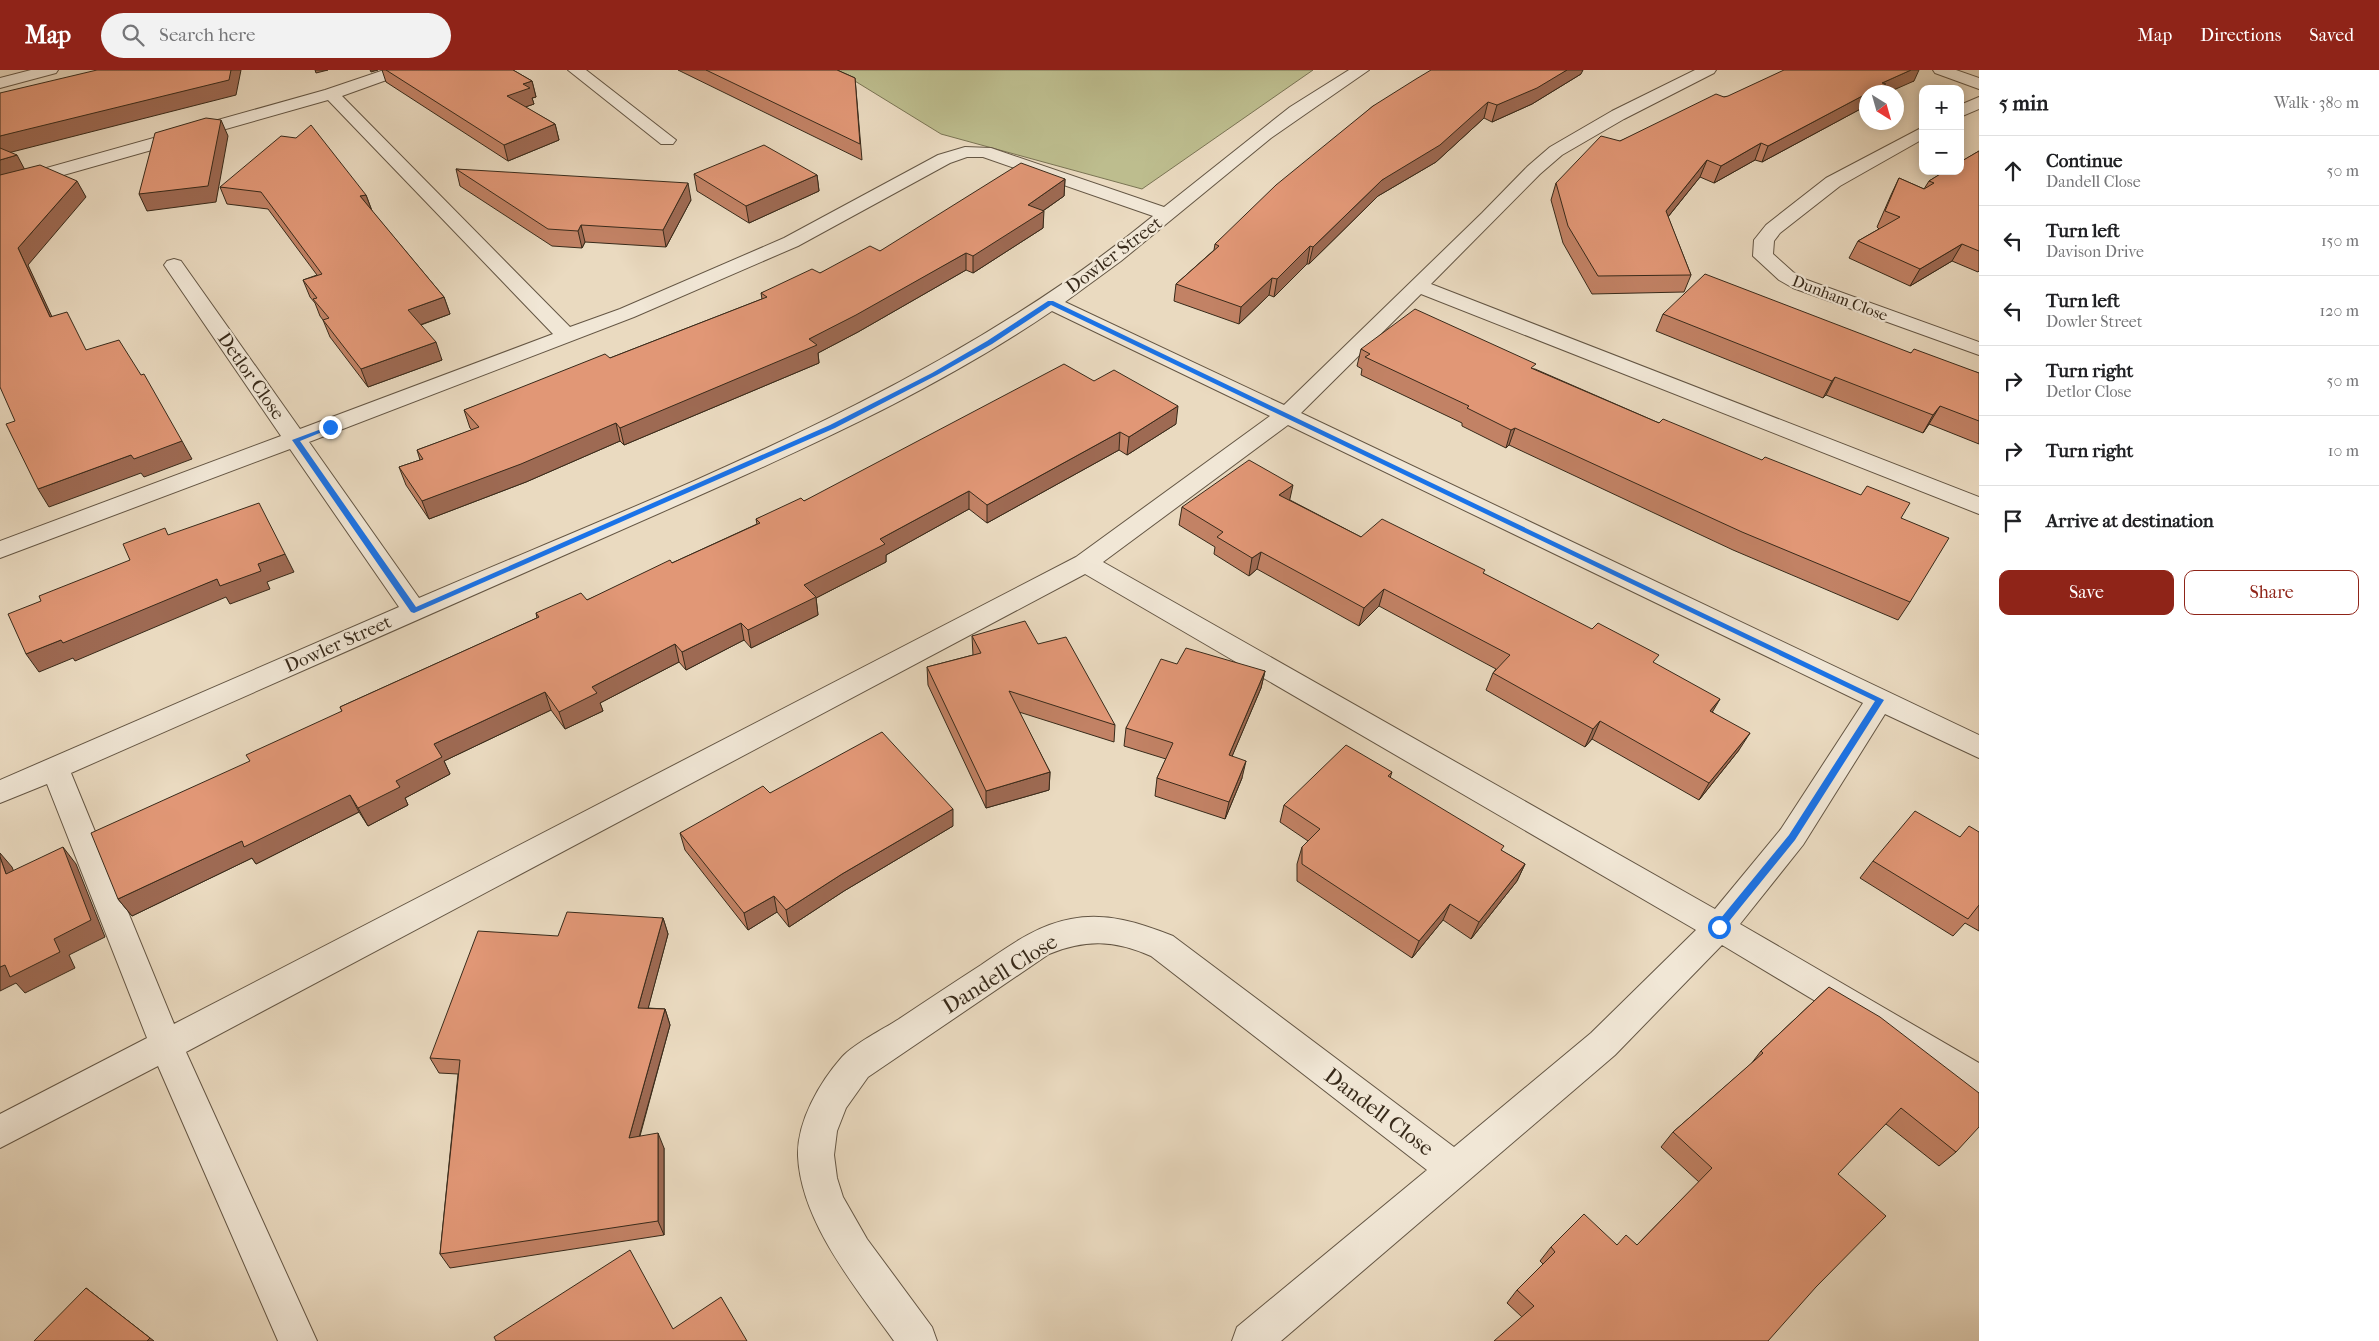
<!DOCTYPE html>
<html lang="en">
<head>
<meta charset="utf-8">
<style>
	body { margin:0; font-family:"IM FELL French Canon",serif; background:#f2f2f2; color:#202124 }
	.controls { position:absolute; right:15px; top:15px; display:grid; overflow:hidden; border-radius:10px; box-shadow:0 2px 12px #0003 }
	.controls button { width:45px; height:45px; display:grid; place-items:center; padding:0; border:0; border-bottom:1px solid #e0e0e0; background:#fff; color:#202124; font:25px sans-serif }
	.compass { position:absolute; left:1859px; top:15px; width:45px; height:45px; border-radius:50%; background:#fff; box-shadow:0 2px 12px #0003; rotate:143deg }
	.stop { position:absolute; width:15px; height:15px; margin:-11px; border:4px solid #1a73e8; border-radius:50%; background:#fff }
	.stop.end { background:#1a73e8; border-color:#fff; box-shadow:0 1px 5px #0008 }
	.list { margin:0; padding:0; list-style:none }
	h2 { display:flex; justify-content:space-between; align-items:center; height:65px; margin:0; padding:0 20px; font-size:21px }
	h2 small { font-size:16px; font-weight:400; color:#757577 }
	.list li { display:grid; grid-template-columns:32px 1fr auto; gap:15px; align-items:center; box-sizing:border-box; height:70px; padding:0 20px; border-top:1px solid #e0e0e0 }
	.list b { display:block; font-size:19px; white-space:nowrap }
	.list p { margin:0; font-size:16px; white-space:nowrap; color:#757577 }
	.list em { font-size:16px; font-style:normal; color:#757577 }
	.actions { display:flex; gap:10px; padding:15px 20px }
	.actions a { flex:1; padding:11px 0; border:1px solid #8f2418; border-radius:10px; text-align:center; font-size:18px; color:#8f2418 }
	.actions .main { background:#8f2418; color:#fff }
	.icon { flex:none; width:28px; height:28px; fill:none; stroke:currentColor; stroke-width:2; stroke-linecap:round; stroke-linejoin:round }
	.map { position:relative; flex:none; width:1979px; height:1271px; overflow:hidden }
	header { display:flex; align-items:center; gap:30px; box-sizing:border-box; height:70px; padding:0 25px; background:#8f2418; color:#fff }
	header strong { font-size:24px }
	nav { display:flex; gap:28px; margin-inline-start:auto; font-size:18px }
	.search { width:350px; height:45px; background:#f2f2f2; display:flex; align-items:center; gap:12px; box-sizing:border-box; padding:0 18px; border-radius:28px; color:#757577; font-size:19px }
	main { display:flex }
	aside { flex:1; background:#fff }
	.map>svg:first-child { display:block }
	.green { fill:#bdbd8e; stroke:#7a7454 }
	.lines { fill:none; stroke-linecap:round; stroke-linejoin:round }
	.minor-casing { stroke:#645644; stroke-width:2 }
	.minor { fill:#f1e7d6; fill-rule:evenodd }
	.wall { fill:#c28265; stroke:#382a1a }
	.shaded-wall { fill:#9e6a53; stroke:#382a1a }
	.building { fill:#e19776; stroke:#382a1a }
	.route { fill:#1a73e8 }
	.labels { text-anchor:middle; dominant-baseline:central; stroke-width:4.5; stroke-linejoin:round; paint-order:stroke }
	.far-street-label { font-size:16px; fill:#382a1a; stroke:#f1e7d6 }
	.street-label { font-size:19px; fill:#382a1a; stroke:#f1e7d6 }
	.near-street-label { font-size:22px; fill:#382a1a; stroke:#f1e7d6 }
</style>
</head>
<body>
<header>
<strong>Map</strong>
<div class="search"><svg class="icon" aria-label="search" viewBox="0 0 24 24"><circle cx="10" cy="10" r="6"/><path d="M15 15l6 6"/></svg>Search here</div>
<nav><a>Map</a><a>Directions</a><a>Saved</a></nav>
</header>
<main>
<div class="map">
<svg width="1979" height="1271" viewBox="0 0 1979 1271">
	<rect width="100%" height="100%" fill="#eadac0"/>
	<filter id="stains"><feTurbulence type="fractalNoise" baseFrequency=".004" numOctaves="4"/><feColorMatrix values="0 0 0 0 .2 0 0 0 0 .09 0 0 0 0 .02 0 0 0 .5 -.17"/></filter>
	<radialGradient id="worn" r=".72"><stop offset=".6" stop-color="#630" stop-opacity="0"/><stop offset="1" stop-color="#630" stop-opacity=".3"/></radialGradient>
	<path class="green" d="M837,0H1313L1142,119L941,64Z"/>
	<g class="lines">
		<g class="minor-casing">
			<g id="minor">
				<path d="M31,0H58L56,3L0,18V8Z"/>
				<path d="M384,0H408L406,3L342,26L570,257L620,239L784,168L938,85L965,77L991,78L1164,137L1290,37L1349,0H1369L1271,68L1121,191L1065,232L1284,335L1482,143L1528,96L1550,77L1612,41L1695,0H1716L1714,3L1624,49L1562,85L1540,104L1431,214L1979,427V444L1421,224L1301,343L1979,665V688L1885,644L1803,775L1740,854L1979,993V1027L1967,1022L1722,875L1615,985L1281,1271H1232L1237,1257L1427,1100L1151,886C1114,870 1086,869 1049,884L868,1007L846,1038L837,1061L834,1085L837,1108L843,1127L867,1169L932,1257L937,1271H894C857,1219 801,1153 798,1086C797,1051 820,1012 842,987C855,973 882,960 899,949C926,931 953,913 981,895C1009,876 1037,855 1071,849C1107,842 1140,853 1173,866L1454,1077L1591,963L1696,860L1085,504L186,982L317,1271H278L158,996L0,1078V1044L147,968L47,714L0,733V710L399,537L290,379L0,488V471L281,366L164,195L167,191L174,189L181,191L300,359L553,264L328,30L0,123V111L325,20ZM967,87H983L1153,146C938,322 672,419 419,528L309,372L634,247L798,176L950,93ZM1052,241L1270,346L1076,487L174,954L71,703C251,624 430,544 610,465C761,398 915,334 1052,241ZM1288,355L1863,633L1781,759L1715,839L1103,492Z"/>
				<path d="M568,0H586L676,70L673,74H661Z"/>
				<path d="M1933,0H1956L1979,8V19L1935,3Z"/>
				<path d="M1979,27V39L1960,47V35Z"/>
				<path d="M1923,57V69L1840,116L1780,163L1774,171L1773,184L1793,202L1807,210L1979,272V285L1793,218L1779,210L1753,186L1754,170L1766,155L1826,108Z"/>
			</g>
		</g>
		<use href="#minor" class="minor"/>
	</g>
	<g class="wall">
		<path d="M382,0H513L532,11L536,27L532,28L534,34L525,37L555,54L559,70L508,91L386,12Z"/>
		<path d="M678,0H837L855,8L862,90Z"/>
		<path d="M1581,4L1532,34L1492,52L1484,48L1436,92L1378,126L1309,194H1307L1274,227L1269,225L1239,254L1174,231L1176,214L1214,180L1215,174L1373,36Z"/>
		<path d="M1914,11L1866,22V36L1762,92L1755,90L1714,113L1700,107L1668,147L1691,205L1684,222L1592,224L1563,173L1551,130L1556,113L1620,71L1724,27Z"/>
		<path d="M1979,81V201L1978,202L1952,191L1910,216L1849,188L1858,171L1879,159L1877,157L1891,125L1899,108L1924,119L1929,111Z"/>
		<path d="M456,99L691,130L666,177L585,172L582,178L552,176L460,116Z"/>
		<path d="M694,104L817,105L819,121L749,153L697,121Z"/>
		<path d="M1065,109L1064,126L1043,141V158L973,203L966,200L858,262L818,283L819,293L624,375L620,371L526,412L429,449L406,415L399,397L420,390L417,380L472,360L470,358L464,340L610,288L762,229L761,223L820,203L880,181Z"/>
		<path d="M220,117L366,125L372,141L444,227L450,244L421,255L442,290L368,317L330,267L323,250L320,246L315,233L310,227L303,210L317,205L268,139L227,134Z"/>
		<path d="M1663,244L1911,283L1979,303V374L1929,354L1923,363L1826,325L1823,328L1656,261Z"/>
		<path d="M1361,279L1535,299L1659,353L1901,448L1910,532L1898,550L1733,480L1509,375L1506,378L1462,356V353L1361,305L1362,299L1357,296Z"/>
		<path d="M1094,311L1176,354L1127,385L1119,380L987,453L969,439L886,485V492L816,528L818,545L751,578L744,570L686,600L679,592L600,633L603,641L565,659L551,640L444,691L450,704L405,728L408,735L368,756L359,742L256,794L252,788L132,846L118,829L342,641L340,637L537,548L536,543L587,530L672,493L757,454L756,449L804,431Z"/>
		<path d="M1290,430L1361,467L1484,504L1655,594L1713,642L1739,680L1699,730L1592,669L1585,677L1486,620L1493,603L1496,599L1379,536L1359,556L1257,499L1249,506L1214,484L1215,477L1179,455L1182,437Z"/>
		<path d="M972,566L1038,574L1115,655L1114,672L1019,642L1050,702L1049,720L986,738L928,615L927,597L973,585Z"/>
		<path d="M1177,594L1265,601L1261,618L1232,686L1242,708L1225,749L1155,726L1157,708L1166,689L1124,676L1126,658Z"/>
		<path d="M1392,702L1390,708L1502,781L1525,794L1517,811L1471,869L1443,850L1412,888L1297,811V794L1302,777L1308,771L1280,752L1284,735Z"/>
		<path d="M770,723L953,756L844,821L789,857L777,842L748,860L685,780L680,763Z"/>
		<path d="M1979,762V861L1965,853L1953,866L1860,808L1873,791Z"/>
		<path d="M663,848L668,864L648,938L665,939L670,955L640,1066L664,1078V1165L450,1198L440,1184L458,1004L439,1003L430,988L558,866Z"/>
		<path d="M1829,917L1956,1082L1939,1096L1886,1054L1522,1247L1507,1233L1517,1220L1543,1194L1540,1191L1551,1177L1617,1175H1637L1699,1112L1661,1077L1673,1062L1751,994L1761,981Z"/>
	</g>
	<g class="shaded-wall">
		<path d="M231,0H241L236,25L0,85V66Z"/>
		<path d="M315,0H328L316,3Z"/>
		<path d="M370,0H378L371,2Z"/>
		<path d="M1567,0H1583L1581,4L1532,34L1492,52L1497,35Z"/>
		<path d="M1911,0H1919L1914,11L1889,22H1870L1882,13Z"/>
		<path d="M532,11L536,27L532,28L534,34L511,42L507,26L523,14Z"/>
		<path d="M1866,24V36L1762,92L1768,76Z"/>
		<path d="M1488,32L1484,48L1436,92L1378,126L1309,194L1313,177L1382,110Z"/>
		<path d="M221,50L228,66L216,132L147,141L139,124Z"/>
		<path d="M555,54L559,70L508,91L504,75Z"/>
		<path d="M1761,73L1755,90L1714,113L1721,96Z"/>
		<path d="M17,85L26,102L0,109V90Z"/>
		<path d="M1707,90L1700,107L1659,158L1666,141Z"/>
		<path d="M817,105L819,121L749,153L746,136Z"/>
		<path d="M1065,109L1064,126L1034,147L1044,141L1043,158L973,203V186L1028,135Z"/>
		<path d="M77,111L86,127L28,195L60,264L50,247L18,178Z"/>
		<path d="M688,113L691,130L666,177L663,160Z"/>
		<path d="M366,125L372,141L360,126Z"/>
		<path d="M581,155L585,172L582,178L578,161Z"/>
		<path d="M1962,174L1952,191L1910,216L1920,199Z"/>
		<path d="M1310,176L1307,194L1274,227L1277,209Z"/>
		<path d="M966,183V200L858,262L818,283L819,293L624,375L620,358L809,269Z"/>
		<path d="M1272,208L1269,225L1239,254L1241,237Z"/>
		<path d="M444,227L450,244L414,257L408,240Z"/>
		<path d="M436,272L442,290L368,317L361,299Z"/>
		<path d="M1835,307L1826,325L1823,328L1832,311Z"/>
		<path d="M1178,336L1176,354L1127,385L1129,367Z"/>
		<path d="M1940,336L1929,354L1923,363L1933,345Z"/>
		<path d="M616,353L620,371L526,412L429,449L422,431Z"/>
		<path d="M1515,358L1509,375L1506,378L1511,360Z"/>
		<path d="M1120,362L1119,380L987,453V435Z"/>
		<path d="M182,371L192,389L144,407L141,403L49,437L38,419L131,385Z"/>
		<path d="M1293,415L1289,433L1279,425Z"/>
		<path d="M969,421V439L886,485V492L816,528L818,545L751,578L748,560L804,515L880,469Z"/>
		<path d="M1261,482L1257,499L1249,506L1252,488Z"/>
		<path d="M285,484L294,502L267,512L270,519L230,534L226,527L75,591L73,588L39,602L26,584L61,570L217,509Z"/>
		<path d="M1384,519L1379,536L1359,556L1364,538Z"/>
		<path d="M741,553L744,570L686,600L682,582Z"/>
		<path d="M675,574L679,592L600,633L603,641L565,659L559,642L592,617Z"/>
		<path d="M1265,601L1261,618L1225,703L1229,685Z"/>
		<path d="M545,622L551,640L444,691L450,704L405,728L408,735L368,756L358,738L396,711L434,674Z"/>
		<path d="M1720,629L1710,646V641Z"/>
		<path d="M1600,651L1592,669L1585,677L1593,659Z"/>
		<path d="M1750,663L1739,680L1699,730L1709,713Z"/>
		<path d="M1246,691L1242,708L1225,749L1229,732Z"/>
		<path d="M1050,702L1049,720L986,738V721Z"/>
		<path d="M350,725L359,742L256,794L252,788L132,846L118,829L242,771Z"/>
		<path d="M953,739V756L844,821L789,857L786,840L842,804Z"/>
		<path d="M63,777L76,794L105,867L69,885L75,898L25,923L16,913L0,921V897L54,869Z"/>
		<path d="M0,783L12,797L21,820L6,804L0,787Z"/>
		<path d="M1525,794L1517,811L1471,869L1479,852Z"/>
		<path d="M774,826L777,842L748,860L744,843Z"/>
		<path d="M1450,834L1443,850L1412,888L1419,871Z"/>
		<path d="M663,848L668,864L644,954L638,938Z"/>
		<path d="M665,939L670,955L635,1082L629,1068Z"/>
		<path d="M658,1063L664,1078V1165L658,1151Z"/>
		<path d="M86,1218L154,1271H147Z"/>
	</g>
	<g class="building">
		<path d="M97,0H231L229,10L0,66V23Z"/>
		<path d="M386,0H513L532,11L523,14L530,18L507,26L555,54L504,75Z"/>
		<path d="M706,0H837L855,8L860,74Z"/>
		<path d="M1431,0H1567L1537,18L1497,35L1488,32L1440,75L1382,110L1313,177L1310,176L1277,209L1272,208L1241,237L1176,214L1219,176L1215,174L1276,115L1373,36L1416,9Z"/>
		<path d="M1784,0H1911L1882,13L1886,14L1870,22H1866V24L1768,76L1761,73L1721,96L1707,90L1666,141L1691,205L1598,206L1568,156L1556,113L1601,66L1620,71L1716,24L1724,27L1728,26Z"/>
		<path d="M206,48L221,50L208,116L139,124L155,63Z"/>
		<path d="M311,55L366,125L360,126L444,227L408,240L436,272L361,299L323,250L329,248L313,229L317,228L303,210L322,204L261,122L220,117L281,66L296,68Z"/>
		<path d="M764,75L817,105L746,136L694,104Z"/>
		<path d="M0,78L17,85L0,90Z"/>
		<path d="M1979,81V181L1962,174L1920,199L1858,171L1900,147L1885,141L1899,108L1924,119L1934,113L1929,111L1945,101H1960V92Z"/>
		<path d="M1021,93L1065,109L1028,135L1044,141L973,186L966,183L856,245L809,269L817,275L620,358L616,353L521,394L422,431L399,397L423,389L417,380L479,357L464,340L605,284L610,288L767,227L761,223L812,199L820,203L870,176L880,181Z"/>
		<path d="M40,95L77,111L18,178L50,247L67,242L86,280L119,270L141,305L144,304L182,371L134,389L131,385L38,419L6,354L15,351L0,317V105Z"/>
		<path d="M456,99L688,113L663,160L581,155L578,161L548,159Z"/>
		<path d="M1705,204L1911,283L1914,279L1979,303V351L1940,336L1933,345L1835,307L1832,311L1663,244Z"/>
		<path d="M1415,239L1536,294L1531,298L1659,353L1663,349L1762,390L1765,387L1861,425L1867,416L1910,433L1901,448L1949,468L1910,532L1742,462L1515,358L1511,360L1467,338L1469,336L1365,287L1370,284L1361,279Z"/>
		<path d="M1064,294L1094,311L1114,300L1178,336L1129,367L1120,362L987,435L969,421L880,469L885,474L804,515L816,527L748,560L741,553L682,582L675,574L592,617L597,623L559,642L545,622L434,674L442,687L396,711L400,717L358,738L350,725L244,777L242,771L118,829L91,763L250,691L246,685L342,641L340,637L539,547L536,543L581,523L587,530L670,490L672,493L760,453L756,449L801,428L804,431Z"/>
		<path d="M1249,390L1293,415L1279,425L1361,467L1382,449L1485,500L1483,503L1592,559L1598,553L1659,585L1653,592L1720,629L1710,641L1750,663L1709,713L1600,651L1593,659L1493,603L1510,585L1384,519L1364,538L1261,482L1252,488L1217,467L1223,462L1182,437Z"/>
		<path d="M259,433L285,484L258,494L261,501L220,516L217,509L63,573L61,570L26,584L8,544L41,531L39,526L130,490L123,474L165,458L168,465Z"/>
		<path d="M1025,551L1038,574L1066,567L1115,655L1009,621L1050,702L986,721L927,597L981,583L972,566Z"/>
		<path d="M1186,578L1265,601L1229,685L1246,691L1229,732L1157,708L1173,673L1126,658L1161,589L1177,594Z"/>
		<path d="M882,662L953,739L842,804L786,840L774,826L744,843L680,763L763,716L770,723Z"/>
		<path d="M1346,675L1392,702L1388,706L1504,776L1501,780L1525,794L1479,852L1450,834L1419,871L1302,794V777L1320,759L1284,735Z"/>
		<path d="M1915,741L1960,767L1969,756L1979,762V835L1968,849L1873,791Z"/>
		<path d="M63,777L91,850L54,869L60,882L10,907L5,895L0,897V787L6,804Z"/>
		<path d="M567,842L663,848L638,938L665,939L629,1068L658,1063V1151L440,1184L460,990L430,988L478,861L558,866Z"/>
		<path d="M1829,917L1880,947L1979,1023V1057L1956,1082L1901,1038L1838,1104L1886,1146L1816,1217L1768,1271H1494L1534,1236L1517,1220L1555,1182L1551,1177L1584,1144L1617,1175L1626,1165L1637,1175L1712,1098L1673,1062L1763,983L1761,981Z"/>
		<path d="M630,1180L673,1259L721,1227L747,1271H496L494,1267Z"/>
		<path d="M86,1218L150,1268L147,1271H34Z"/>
	</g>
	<path class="route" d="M1048,231H1053L1884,630L1795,770L1722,860H1716V854L1789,765L1875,631L1051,235L992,274L937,305L835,358L414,543L411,542L292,370L332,355V358L300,371L416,537L830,355L932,303L987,271Z"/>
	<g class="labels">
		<g class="far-street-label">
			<text transform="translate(1840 228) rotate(21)">Dunham Close</text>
		</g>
		<g class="street-label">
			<text transform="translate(1114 185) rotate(-37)">Dowler Street</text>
			<text transform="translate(251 306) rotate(55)">Detlor Close</text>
			<text transform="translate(338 574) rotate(-24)">Dowler Street</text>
		</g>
		<g class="near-street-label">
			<text transform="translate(1000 904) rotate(-32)">Dandell Close</text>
			<text transform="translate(1379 1042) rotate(37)">Dandell Close</text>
		</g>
	</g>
	<rect width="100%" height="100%" filter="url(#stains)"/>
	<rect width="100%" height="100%" fill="url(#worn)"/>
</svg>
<div class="controls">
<button>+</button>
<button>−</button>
</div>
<svg class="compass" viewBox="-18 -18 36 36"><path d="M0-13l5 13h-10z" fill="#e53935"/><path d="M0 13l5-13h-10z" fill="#757577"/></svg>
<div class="stop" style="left:1719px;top:857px"></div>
<div class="stop end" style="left:330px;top:357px"></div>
</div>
<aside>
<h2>5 min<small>Walk · 380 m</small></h2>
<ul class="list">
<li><svg class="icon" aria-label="ahead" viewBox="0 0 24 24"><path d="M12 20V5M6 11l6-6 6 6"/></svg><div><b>Continue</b><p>Dandell Close</p></div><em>50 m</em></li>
<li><svg class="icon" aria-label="left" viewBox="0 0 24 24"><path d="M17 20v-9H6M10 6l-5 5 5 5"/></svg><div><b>Turn left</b><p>Davison Drive</p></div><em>150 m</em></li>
<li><svg class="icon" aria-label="left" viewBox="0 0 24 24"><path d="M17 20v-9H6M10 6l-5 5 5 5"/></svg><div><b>Turn left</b><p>Dowler Street</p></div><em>120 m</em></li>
<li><svg class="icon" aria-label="right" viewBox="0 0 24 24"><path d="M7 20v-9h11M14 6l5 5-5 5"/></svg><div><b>Turn right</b><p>Detlor Close</p></div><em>50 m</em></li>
<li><svg class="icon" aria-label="right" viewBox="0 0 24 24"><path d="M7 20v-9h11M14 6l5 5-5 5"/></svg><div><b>Turn right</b></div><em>10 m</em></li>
<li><svg class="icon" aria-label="arrive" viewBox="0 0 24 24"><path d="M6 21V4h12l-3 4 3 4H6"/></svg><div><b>Arrive at destination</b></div></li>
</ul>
<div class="actions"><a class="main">Save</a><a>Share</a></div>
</aside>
</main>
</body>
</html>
